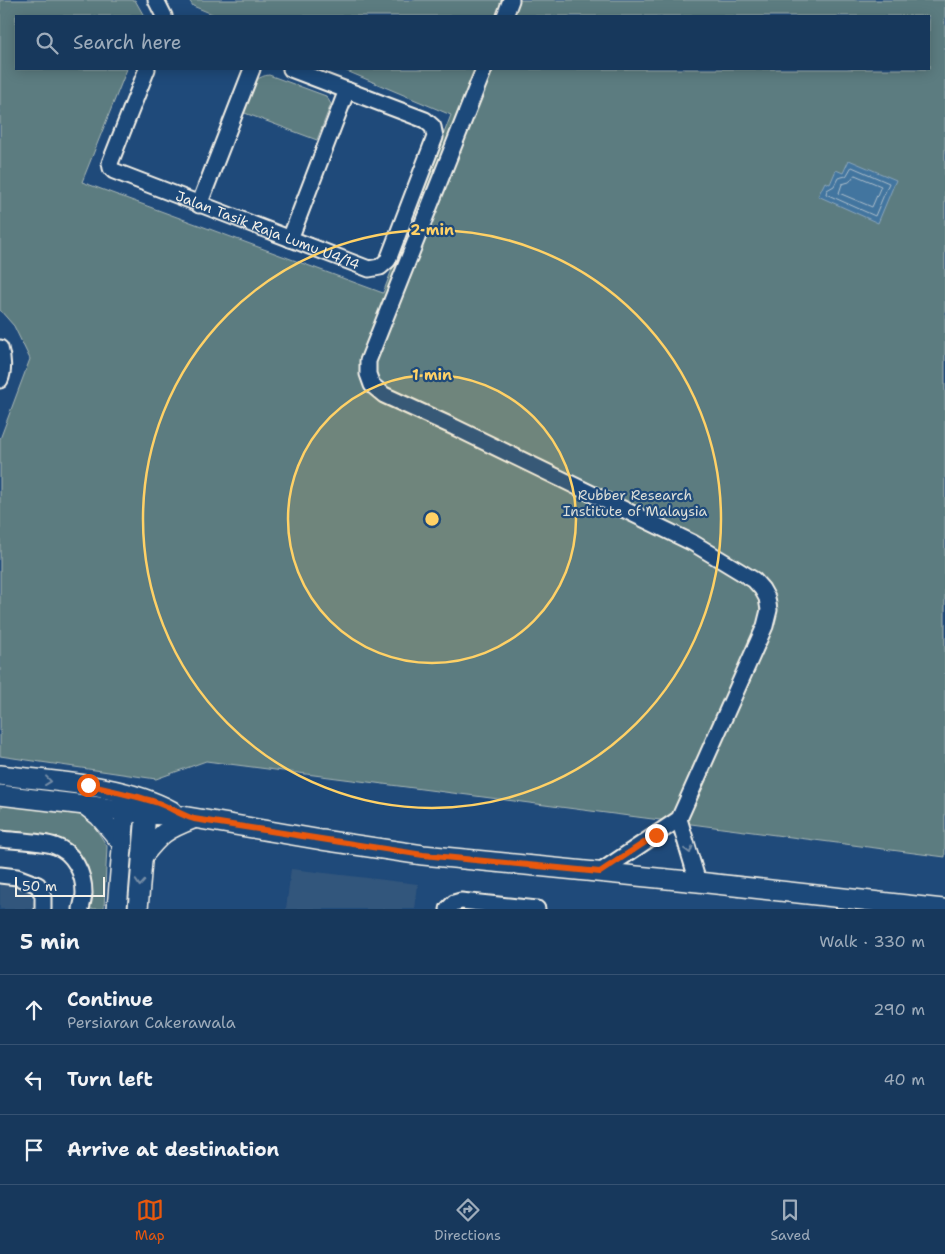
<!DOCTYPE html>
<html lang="en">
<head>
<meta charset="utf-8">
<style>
	body { margin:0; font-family:"Shantell Sans",sans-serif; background:#244365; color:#f1f3f6 }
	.scale { position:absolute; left:15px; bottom:12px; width:90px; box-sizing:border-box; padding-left:5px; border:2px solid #f4f1e8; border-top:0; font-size:14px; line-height:18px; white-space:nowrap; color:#f4f1e8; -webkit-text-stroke:4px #1f4a7a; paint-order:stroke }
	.stop { position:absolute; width:15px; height:15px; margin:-11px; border:4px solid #ea580c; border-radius:50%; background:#fff }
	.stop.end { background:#ea580c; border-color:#fff; box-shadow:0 1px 5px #0008 }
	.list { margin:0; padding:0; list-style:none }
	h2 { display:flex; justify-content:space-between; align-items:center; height:65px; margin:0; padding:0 20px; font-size:21px }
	h2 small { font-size:16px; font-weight:400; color:#9eacbb }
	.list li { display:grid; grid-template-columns:32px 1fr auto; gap:15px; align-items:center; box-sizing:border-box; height:70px; padding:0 20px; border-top:1px solid #365272 }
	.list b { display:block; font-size:19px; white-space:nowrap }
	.list p { margin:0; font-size:16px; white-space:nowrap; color:#9eacbb }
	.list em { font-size:16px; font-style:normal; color:#9eacbb }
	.icon { flex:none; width:28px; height:28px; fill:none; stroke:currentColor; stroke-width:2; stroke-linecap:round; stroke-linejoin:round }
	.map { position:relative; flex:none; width:945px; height:909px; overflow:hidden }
	.search { position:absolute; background:#17385c; box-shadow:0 2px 12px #0003; left:15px; right:15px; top:15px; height:55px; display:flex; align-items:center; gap:12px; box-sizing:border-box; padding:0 18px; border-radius:0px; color:#9eacbb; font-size:19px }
	.sheet { height:275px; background:#17385c }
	nav { display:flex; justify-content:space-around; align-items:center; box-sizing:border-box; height:70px; border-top:1px solid #365272; background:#17385c; font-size:14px; color:#9eacbb }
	nav a { display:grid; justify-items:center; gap:2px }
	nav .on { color:#ea580c }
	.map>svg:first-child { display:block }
	.built { fill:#33567c }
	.green { fill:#5c7c80; stroke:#a8b6b4 }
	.water { fill:#43749f; stroke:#8aa6bc }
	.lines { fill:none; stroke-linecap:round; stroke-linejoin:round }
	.shore { stroke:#adbfcb; stroke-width:1 }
	.minor-casing { stroke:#f4f1e8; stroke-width:19 }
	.tertiary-casing { stroke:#f4f1e8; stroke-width:22 }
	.minor { stroke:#1f4a7a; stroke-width:15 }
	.tertiary { stroke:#1f4a7a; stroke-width:19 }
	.oneway { stroke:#748da6 }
	.route { stroke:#ea580c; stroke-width:6 }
	.ring { fill:none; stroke:#ffd166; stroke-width:2.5 }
	.labels { text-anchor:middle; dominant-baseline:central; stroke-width:4.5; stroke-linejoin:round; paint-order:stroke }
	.street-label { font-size:14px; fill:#f4f1e8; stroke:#1f4a7a }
	.park-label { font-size:14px; fill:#dddfd8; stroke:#1f4a7a }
	.centre { fill:#ffd166; stroke:#1f4a7a; stroke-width:2.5 }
	.ring-label { font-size:15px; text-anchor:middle; font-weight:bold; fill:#ffd166; stroke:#1f4a7a; stroke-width:4.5; stroke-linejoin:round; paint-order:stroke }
</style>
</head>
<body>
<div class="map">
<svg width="945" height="909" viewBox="0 0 945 909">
	<rect width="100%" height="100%" fill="#1f4a7a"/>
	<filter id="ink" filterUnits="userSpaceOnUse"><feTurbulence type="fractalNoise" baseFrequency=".02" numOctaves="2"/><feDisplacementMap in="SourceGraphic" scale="10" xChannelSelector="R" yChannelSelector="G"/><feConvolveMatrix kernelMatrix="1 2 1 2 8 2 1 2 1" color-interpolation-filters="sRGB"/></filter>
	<g filter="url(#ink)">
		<g class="built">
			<path d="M291,869L418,884L415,909H286Z"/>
			<path d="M0,882L14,884L29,891L34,904L33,909H0Z"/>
		</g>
		<g class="green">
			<path d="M0,0H135L144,16H16V69H127L82,182L383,293L451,115L342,69H929V16H217L193,6L189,0H945V857L206,761L156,779L0,756V439L30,359L14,326L0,310Z"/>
			<path d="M269,75L326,96L331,104L317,140L242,112C248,96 250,77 269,75Z"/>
			<path d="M0,784L90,795L92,798L0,790Z"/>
			<path d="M0,805L82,815L90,820L107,846L104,909H86L88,867L78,852L61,839L48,835L0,830Z"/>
			<path d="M133,823L134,824L129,909H125Z"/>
		</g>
		<path class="water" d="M849,160L896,180L878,223L818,196L825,182L830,184L836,170L843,173Z"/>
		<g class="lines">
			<g class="shore">
				<path d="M852,167L889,183L875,216L826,194L827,190L834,186L838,178L846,176Z"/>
				<path d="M855,175L881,186L872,207L839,193L842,184L849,182Z"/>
			</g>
			<g class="minor-casing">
				<g id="minor">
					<path d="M156,0L164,16"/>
					<path d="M505,16L511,0"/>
					<path id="s1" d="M147,69L110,163L111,168L114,171L369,269L380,267L388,260L435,137L433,127L425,120L291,69"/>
					<path d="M484,69L368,361V374L372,385L384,395L454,427L693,543L754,580L762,589L767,598L769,610L765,626L679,819L600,872"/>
					<path d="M199,205L252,69"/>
					<path d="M290,239L347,90"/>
					<path d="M0,348C3,358 4,371 0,380"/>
					<path d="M679,819L698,882"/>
					<path d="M0,839C16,841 41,841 55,846C74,852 84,874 84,893C84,898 82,904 81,909"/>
					<path d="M0,875L17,877L38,885L43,896V909"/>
					<path d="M448,909L454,903L461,901L537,909"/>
				</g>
			</g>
			<g class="tertiary-casing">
				<g id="tertiary">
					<path d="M0,775C56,782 122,784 172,811"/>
					<path d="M0,795L85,805L146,814L182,816L322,840L423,855L698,882L943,909"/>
					<path d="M85,805L99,816L121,842"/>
					<path d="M142,857C161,833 165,830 193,819"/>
					<path d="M117,909L126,800"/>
					<path d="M138,909L147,801"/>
				</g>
			</g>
			<use href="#minor" class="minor"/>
			<use href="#tertiary" class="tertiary"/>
		</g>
		<defs><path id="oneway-chevron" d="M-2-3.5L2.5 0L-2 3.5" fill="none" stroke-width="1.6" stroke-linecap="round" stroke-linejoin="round" transform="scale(1.25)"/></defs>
		<g class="oneway">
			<use href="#oneway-chevron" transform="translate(48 781) rotate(7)"/>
			<use href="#oneway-chevron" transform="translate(689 850) rotate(74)"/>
			<use href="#oneway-chevron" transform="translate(140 883) rotate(94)"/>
		</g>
	</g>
	<g class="lines" filter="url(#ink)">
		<path class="route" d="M88,785C111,791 135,795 158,803C171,808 181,815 194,819L423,855L600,872L656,835"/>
	</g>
	<circle cx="432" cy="519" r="144" fill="#ffd166" fill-opacity=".12"/>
	<g class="ring">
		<circle cx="432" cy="519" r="144"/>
		<circle cx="432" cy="519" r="289"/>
	</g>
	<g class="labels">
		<g class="street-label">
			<text stroke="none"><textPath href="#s1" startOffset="275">Jalan Tasik Raja Lumu U4/14</textPath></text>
		</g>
		<g class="park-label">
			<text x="635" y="495">Rubber Research<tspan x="635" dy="16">Institute of Malaysia</tspan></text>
		</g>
	</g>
	<circle cx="432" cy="519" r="8" class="centre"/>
	<g class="ring-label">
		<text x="432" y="235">2 min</text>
		<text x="432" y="380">1 min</text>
	</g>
</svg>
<div class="scale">50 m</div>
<div class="stop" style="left:88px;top:785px"></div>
<div class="stop end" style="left:656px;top:835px"></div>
<div class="search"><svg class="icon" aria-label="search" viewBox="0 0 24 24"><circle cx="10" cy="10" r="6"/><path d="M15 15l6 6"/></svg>Search here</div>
</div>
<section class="sheet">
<h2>5 min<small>Walk · 330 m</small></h2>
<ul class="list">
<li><svg class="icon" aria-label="ahead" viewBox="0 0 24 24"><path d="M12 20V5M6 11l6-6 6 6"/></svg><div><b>Continue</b><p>Persiaran Cakerawala</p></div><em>290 m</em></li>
<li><svg class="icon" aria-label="left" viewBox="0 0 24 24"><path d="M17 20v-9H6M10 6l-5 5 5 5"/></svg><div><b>Turn left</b></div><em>40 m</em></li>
<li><svg class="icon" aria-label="arrive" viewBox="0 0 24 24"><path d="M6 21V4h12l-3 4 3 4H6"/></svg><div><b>Arrive at destination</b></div></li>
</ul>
</section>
<nav>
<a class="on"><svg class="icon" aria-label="map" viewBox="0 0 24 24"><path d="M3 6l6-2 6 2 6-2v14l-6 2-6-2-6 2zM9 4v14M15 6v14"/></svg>Map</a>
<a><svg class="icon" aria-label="directions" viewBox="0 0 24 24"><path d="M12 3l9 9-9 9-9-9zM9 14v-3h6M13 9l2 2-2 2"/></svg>Directions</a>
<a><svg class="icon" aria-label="saved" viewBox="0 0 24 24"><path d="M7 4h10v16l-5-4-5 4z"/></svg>Saved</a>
</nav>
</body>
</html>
